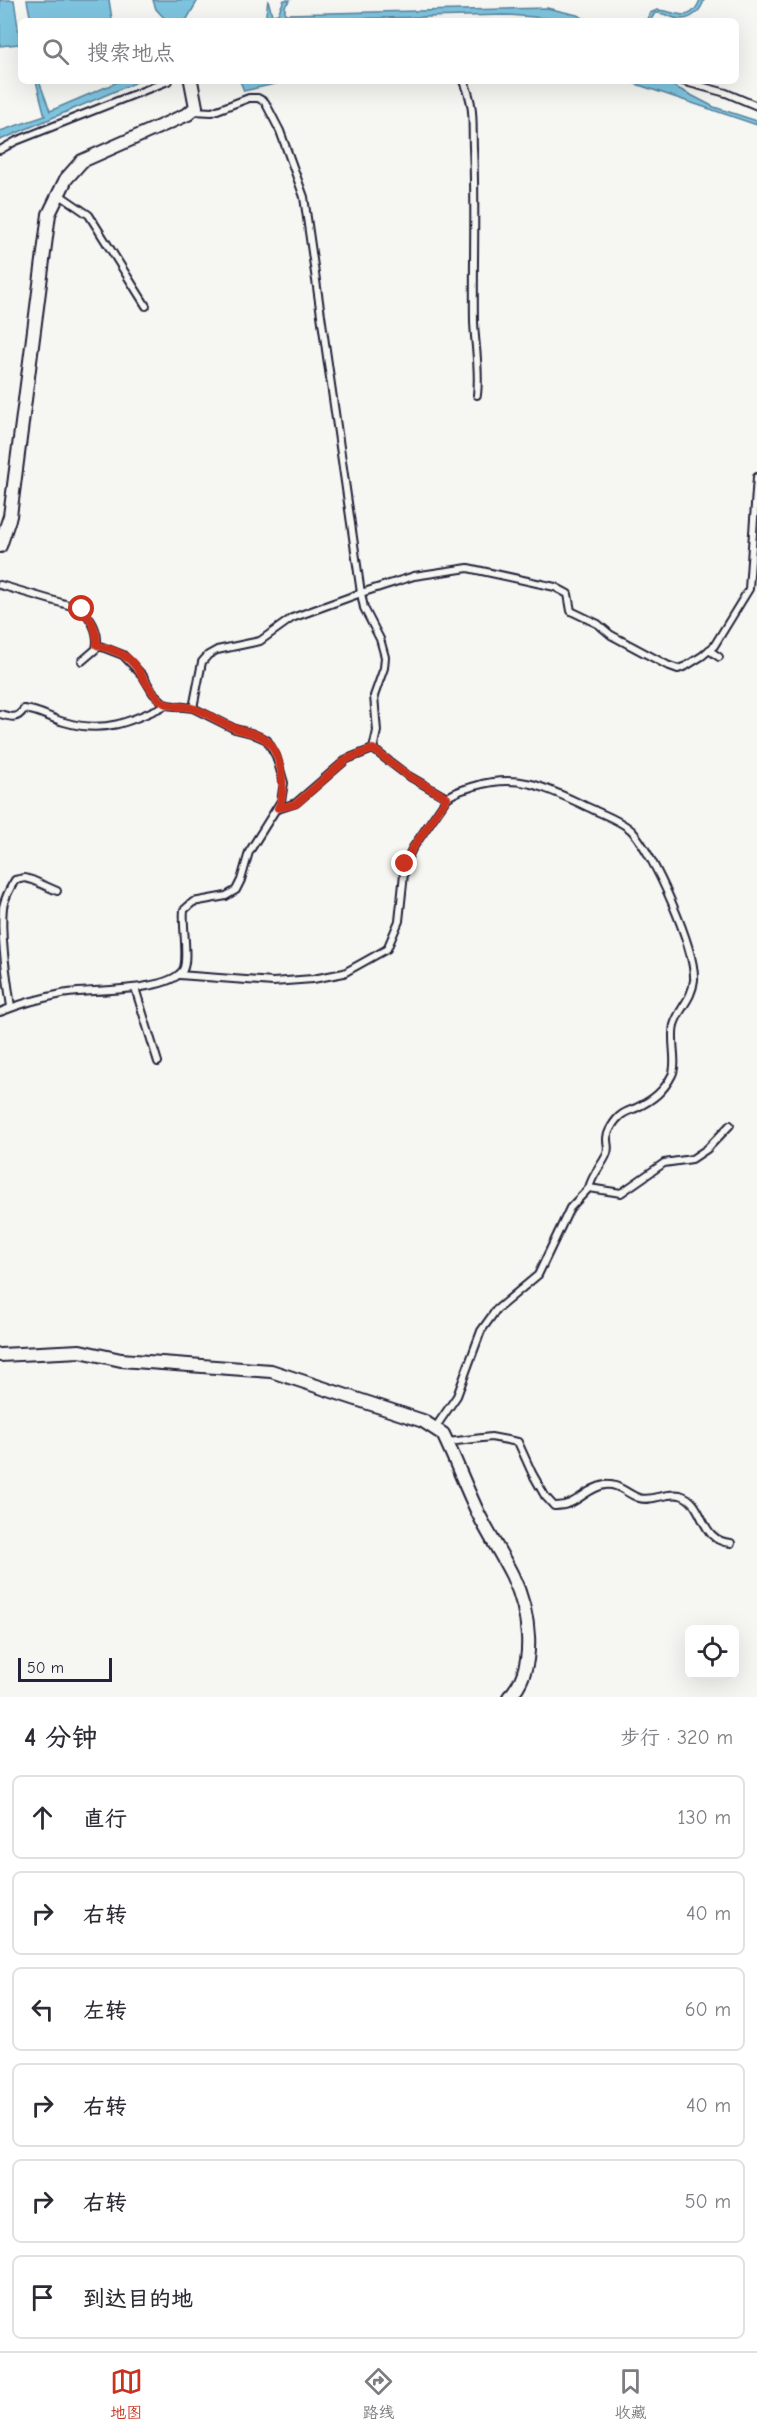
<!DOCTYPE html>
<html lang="zh">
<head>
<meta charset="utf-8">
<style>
	body { margin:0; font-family:"Comic Neue","LXGW WenKai TC",sans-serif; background:#f7f7f7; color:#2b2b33 }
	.controls { position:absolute; right:18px; bottom:18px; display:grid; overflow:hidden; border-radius:9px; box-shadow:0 6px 24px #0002 }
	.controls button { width:54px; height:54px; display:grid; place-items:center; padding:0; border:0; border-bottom:2px solid #e1e1e2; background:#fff; color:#2b2b33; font:30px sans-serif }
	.scale { position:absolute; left:18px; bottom:15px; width:94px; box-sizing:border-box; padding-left:6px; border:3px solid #22223b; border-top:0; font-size:16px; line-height:21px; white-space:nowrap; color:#22223b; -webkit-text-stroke:4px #f6f6f2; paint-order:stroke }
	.stop { position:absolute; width:18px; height:18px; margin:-14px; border:4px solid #c8321e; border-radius:50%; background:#fff }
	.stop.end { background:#c8321e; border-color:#fff; box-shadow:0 2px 6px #0008 }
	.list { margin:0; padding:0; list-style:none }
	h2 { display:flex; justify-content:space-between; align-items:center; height:78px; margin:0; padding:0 24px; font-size:26px }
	h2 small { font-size:20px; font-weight:400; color:#7c7c81 }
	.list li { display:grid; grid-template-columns:39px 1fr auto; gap:18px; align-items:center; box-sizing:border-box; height:84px; margin:0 12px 12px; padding:0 12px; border:2px solid #e1e1e2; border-radius:9px }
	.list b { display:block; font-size:22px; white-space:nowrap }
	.list em { font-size:20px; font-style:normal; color:#7c7c81 }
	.icon { flex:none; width:33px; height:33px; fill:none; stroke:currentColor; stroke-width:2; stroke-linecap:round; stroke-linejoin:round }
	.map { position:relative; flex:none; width:757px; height:1697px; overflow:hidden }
	.search { position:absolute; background:#fff; box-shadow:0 6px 24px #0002; left:18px; right:18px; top:18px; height:66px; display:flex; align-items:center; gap:15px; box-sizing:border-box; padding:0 21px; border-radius:9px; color:#7c7c81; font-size:22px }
	.sheet { height:654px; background:#fff }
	nav { display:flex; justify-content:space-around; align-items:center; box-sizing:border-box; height:84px; border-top:2px solid #e1e1e2; background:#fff; font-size:16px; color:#7c7c81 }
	nav a { display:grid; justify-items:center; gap:3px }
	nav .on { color:#c8321e }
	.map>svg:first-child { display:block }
	.water { fill:#7ec4df; stroke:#59839d; stroke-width:1.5 }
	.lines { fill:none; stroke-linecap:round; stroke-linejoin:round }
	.service-casing { stroke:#22223b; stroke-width:10 }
	.minor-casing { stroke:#22223b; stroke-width:16 }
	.service { stroke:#f6f6f2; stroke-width:6 }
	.minor { stroke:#f6f6f2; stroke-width:12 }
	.route { stroke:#c8321e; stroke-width:8 }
</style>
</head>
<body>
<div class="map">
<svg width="757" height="1697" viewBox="0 0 757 1697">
	<rect width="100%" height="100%" fill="#f6f6f2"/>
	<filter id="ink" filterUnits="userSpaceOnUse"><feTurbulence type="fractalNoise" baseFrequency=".0167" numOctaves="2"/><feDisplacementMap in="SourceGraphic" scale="12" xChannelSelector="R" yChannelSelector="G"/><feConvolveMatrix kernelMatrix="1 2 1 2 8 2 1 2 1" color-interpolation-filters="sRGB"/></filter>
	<g filter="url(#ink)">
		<g class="water">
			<path d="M0,0H14L21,48L19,44L0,46Z"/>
			<path d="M27,0H109L112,19V21H31Z"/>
			<path d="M153,0H198L187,19L184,21L166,20L156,9Z"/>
			<path d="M268,0L272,15L278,14L284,0H290L285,6V14L547,8L577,15L589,21C561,21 533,16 505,15L265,21Z"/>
			<path d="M700,0H704C701,11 691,20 679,19C670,18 665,12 655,13L650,21H647L650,13L657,10C675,10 690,26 700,0Z"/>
			<path d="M36,81H39L50,111L120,81H139L0,140V131L45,116Z"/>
			<path d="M240,81H288L244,91Z"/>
			<path d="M627,81H664L714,107L757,121V125Z"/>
		</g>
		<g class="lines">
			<g class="service-casing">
				<g id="service">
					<path d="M464,81C475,108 472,120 473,148C476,206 473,264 474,322C475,346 480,370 477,395"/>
					<path d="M682,81L726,93L757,106"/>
					<path d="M193,111L212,112L249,98H258L265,102L280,131L304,197L361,593L364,608L380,639L385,657L384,668L374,696L377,731L373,749L347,759L296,803L278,809"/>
					<path d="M0,150L16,141L168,81"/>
					<path d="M57,193L89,215L146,306"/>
					<path d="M0,585L82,609C92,620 100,634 96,649L82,661"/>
					<path d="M709,650L719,657"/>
					<path d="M193,708L202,662L208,655L217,650L260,641L292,618L361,593L414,576L468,568L555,587L568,594L571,611L598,624L611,635L667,665L678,669L686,666L702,656L714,646L749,589L757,477"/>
					<path d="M0,714C11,717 17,720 24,709C38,710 50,718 64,722C104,734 130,722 166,705"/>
					<path d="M373,749L407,775L447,798"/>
					<path d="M179,975L273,982L313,979L344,973L387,949L399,921L405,864L412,849L447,798C455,791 465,789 475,786C522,772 550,790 592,809C604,815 622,821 632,831C653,853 696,949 694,980C692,1000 679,1008 674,1025C670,1040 678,1063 672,1075C664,1091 653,1100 636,1108C631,1110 624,1112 620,1116C615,1120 607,1132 607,1139C607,1145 609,1147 607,1153C603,1165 593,1172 589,1188"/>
					<path d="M135,988L158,1062"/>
					<path d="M11,1007C7,978 0,936 3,907C5,897 10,888 15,880L25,878L32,880L57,891"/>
					<path d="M0,1012C20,1004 41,998 62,994C88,989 168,993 183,970C189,959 182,925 184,910L193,902L226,896L236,890L241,880L249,852L281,801L284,783L276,756L267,740L251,733L235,729L193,708L166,705L153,693L143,676L123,655L97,645"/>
					<path d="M435,1428L457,1396L481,1331L496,1310L538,1275L570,1208L589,1188L621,1193L664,1163L692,1159L707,1149L730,1125"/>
					<path d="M448,1442L491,1437L518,1442L532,1473L545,1496L554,1506C577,1507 585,1488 605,1485C618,1483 627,1494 639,1498C652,1502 666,1492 680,1495C706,1502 698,1541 731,1543"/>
				</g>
			</g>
			<g class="minor-casing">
				<g id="minor">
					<path d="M0,546L10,516L49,214L66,179L82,161L188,114L196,107L191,81"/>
					<path d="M0,1355L80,1351L121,1360L271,1371L423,1421L443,1434C456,1461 466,1488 479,1515C489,1535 502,1555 512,1575C529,1610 539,1667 509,1697"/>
				</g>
			</g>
			<use href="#service" class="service"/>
			<use href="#minor" class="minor"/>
		</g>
	</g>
	<g class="lines" filter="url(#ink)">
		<path class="route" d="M82,609C92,620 97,630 97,645C105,648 115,650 123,655C142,666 146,691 164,703C173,708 186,705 195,709C208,714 220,722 232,727C243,732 257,732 266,740C282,754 287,791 278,808L296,804L347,759L373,749L407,775L447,798L412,849L405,864"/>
	</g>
</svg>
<div class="controls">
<button><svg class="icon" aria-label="locate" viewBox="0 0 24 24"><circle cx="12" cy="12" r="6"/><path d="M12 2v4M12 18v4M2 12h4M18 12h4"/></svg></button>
</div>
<div class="scale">50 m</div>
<div class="stop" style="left:82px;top:609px"></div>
<div class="stop end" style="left:405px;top:864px"></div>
<div class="search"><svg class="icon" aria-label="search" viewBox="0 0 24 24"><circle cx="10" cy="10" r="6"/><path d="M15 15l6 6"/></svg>搜索地点</div>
</div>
<section class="sheet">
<h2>4 分钟<small>步行 · 320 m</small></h2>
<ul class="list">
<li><svg class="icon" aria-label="ahead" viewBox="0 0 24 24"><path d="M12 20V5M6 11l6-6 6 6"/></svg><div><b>直行</b></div><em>130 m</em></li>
<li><svg class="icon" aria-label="right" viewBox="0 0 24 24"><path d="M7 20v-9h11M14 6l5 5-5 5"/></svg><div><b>右转</b></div><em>40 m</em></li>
<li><svg class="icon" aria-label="left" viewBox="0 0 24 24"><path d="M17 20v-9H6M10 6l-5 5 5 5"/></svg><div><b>左转</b></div><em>60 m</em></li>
<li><svg class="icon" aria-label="right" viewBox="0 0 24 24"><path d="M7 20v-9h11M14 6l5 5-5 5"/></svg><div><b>右转</b></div><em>40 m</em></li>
<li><svg class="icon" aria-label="right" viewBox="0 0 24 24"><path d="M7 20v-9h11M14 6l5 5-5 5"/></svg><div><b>右转</b></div><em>50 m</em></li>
<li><svg class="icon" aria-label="arrive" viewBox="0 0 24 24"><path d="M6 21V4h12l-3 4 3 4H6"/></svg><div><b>到达目的地</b></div></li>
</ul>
</section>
<nav>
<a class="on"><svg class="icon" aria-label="map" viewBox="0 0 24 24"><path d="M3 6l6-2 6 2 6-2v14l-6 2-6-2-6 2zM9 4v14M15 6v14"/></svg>地图</a>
<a><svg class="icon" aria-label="directions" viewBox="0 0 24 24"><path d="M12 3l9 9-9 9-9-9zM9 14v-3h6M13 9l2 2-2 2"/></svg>路线</a>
<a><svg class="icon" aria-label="saved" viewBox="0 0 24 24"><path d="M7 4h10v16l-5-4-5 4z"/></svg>收藏</a>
</nav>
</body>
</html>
